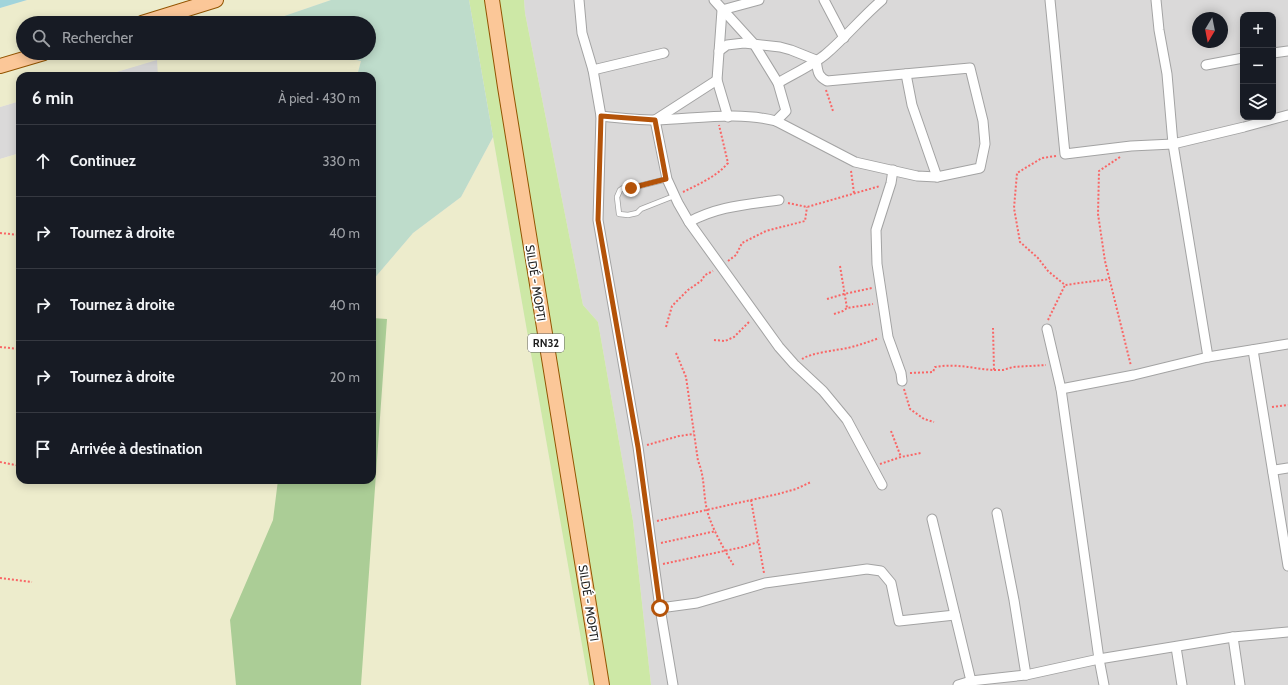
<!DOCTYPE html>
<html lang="fr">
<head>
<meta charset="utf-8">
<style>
	body { margin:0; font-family:Cabin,sans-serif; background:#20242c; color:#f1f3f6 }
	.controls { position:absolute; right:12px; top:12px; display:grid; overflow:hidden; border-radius:8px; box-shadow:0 2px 10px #0003 }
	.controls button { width:36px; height:36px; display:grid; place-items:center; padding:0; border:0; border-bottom:1px solid #363941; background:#171b24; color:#f1f3f6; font:20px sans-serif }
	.compass { position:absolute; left:1192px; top:12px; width:36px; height:36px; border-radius:50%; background:#171b24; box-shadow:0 2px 10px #0003; rotate:190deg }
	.stop { position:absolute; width:12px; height:12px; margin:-9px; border:3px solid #b45309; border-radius:50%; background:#fff }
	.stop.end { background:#b45309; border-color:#fff; box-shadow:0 1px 4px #0008 }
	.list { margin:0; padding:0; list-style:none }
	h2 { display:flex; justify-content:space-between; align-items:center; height:52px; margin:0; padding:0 16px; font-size:17px }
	h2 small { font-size:13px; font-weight:400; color:#9ea1a6 }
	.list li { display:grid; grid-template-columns:26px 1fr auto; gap:12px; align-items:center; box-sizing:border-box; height:72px; padding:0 16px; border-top:1px solid #363941 }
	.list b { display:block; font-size:15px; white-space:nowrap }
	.list em { font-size:13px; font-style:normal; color:#9ea1a6 }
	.icon { flex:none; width:22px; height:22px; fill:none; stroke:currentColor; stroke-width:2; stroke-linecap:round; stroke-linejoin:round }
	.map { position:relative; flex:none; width:1288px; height:685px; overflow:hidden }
	.search { position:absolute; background:#171b24; box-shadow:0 2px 10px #0003; left:16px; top:16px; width:360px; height:44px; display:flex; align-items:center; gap:10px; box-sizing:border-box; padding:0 14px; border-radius:22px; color:#9ea1a6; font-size:15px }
	.panel { position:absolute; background:#171b24; box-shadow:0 2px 10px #0003; left:16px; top:72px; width:360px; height:412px; border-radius:12px }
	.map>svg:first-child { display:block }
	.residential { fill:#dad9d9; fill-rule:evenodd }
	.farmland { fill:#edeccc }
	.grass { fill:#cde8a6 }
	.forest { fill:#abcd96 }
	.wetland { fill:#bedccb }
	.water { fill:#a1d4db }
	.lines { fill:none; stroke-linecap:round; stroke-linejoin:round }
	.service-casing { stroke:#a3a3a3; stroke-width:6 }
	.minor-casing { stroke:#a3a3a3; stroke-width:11 }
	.primary-casing { stroke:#935400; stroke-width:16 }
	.path { stroke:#f96666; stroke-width:2; stroke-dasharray:2 2; stroke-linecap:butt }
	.service { stroke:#fff; stroke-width:4.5 }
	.minor { stroke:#fff; stroke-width:9 }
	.primary { stroke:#fbc798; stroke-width:14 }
	.route { stroke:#b45309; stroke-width:5 }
	.labels { text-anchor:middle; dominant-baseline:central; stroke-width:3.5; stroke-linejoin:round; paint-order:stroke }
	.shield { fill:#fff; stroke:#606060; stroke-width:1 }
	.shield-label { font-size:11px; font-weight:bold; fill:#1c1c1c }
	.street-label { font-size:12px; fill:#1c1c1c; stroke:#fff }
</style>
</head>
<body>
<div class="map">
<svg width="1288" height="685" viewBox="0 0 1288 685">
	<rect width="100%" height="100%" fill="#ede8e1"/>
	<g class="residential">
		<path d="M524,0H1288V685H651L633,521L598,322L583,305L525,13ZM1243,15H1273V117H1243ZM1198,18H1222V42H1198Z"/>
		<path d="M158,59V76H103Z"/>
		<path d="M20,101V153L0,159V107Z"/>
	</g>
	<g class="farmland">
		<path d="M27,0H331L264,23H23V53H324L361,61L357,76H158L157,60L103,76H20V101L0,107V8Z"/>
		<path d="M493,137L589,685H0V159L20,153V480H372V281L413,233L461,197Z"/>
	</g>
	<path class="grass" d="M469,0H524L525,13L583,305L598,322L633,521L651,685H589Z"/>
	<path class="forest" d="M372,318L387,319L361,685H236L230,620L273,520L278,480H372Z"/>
	<path class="wetland" d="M331,0H469L493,137L461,197L413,233L372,281V76H357L361,61L324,53H369V23H264Z"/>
	<path class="water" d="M0,0H27L0,8Z"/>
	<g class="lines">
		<g class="service-casing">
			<path id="service" d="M667,179L631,188H623L620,190L617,197L619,214L628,215L637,213L641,209L674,196"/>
		</g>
		<g class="minor-casing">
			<g id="minor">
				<path d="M579,0L582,33L593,70L601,116L598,220L638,447L660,608L673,685"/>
				<path d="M714,0L754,44L778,83L786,111L776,121"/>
				<path d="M824,0L844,38"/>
				<path d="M1050,0L1065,154L1131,146L1173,144L1244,127L1288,115"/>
				<path d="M1156,0L1159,30L1167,74L1173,144L1208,357"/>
				<path d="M1273,53L1288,51"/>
				<path d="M1206,65L1243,58"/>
				<path d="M593,70L664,53"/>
				<path d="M906,74L912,105L937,177"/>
				<path d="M717,80L655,120L667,179L678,203L689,222L779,347L794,364L823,391L847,420L882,485"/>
				<path d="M778,83C793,74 813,65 826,54C846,37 862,17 882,0"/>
				<path d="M601,116C619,118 638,120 656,120C695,119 738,111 776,121L855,162L917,176L937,177L980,168L985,144L983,121L970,68L827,81C817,76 818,71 816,60L791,50L780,47L744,43L727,45L719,51"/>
				<path d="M728,117L717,80L722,10L759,0"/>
				<path d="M893,170L891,183L876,230L877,264L888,337L901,373L902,381"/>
				<path d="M689,222C719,206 745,205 779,200"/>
				<path d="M1047,329L1061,389L1099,659L1104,685"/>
				<path d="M1253,350L1288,566"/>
				<path d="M1061,389L1134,375L1208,357L1288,344"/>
				<path d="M1273,472L1275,470L1288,468"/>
				<path d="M997,513L1014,600L1026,675"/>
				<path d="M932,519L971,681"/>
				<path d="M660,608L697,603L765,583L867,569L881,571L891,583L899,621L955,615"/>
				<path d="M1233,637L1240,685"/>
				<path d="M1176,647L1182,685"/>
				<path d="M958,685L971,681L1026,675L1099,659L1233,637L1288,632"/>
			</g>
		</g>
		<g class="primary-casing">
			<g id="primary">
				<path d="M492,0L505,87L602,685"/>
				<path d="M142,23L216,0"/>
				<path d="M0,66L44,53"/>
			</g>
		</g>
		<g class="path">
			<path d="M826,90L833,111"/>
			<path d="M1056,156L1042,158L1017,173L1014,208L1020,242L1038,258L1048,271L1065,285L1110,279"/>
			<path d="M1120,157L1099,171L1098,214L1105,261L1131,366"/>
			<path d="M851,171L854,193"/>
			<path d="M683,192C699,184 716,177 728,163L719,125"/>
			<path d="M788,203L807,207L880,186"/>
			<path d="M0,233L20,235"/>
			<path d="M728,261L736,255L742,243L766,231L805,221L807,207"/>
			<path d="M840,266L847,308"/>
			<path d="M827,299L844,294L872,288"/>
			<path d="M834,314L843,311L847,308L873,304"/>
			<path d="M1048,320L1065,285"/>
			<path d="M666,327L672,306L688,290L701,281L705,275L713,271"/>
			<path d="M714,340L725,341L734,337L749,322"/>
			<path d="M0,347L20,349"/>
			<path d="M676,353L686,377L698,461C705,477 703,494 707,510C711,527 725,551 734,566"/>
			<path d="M802,359C811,353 837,350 848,348C859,345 869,342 879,338"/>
			<path d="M994,370H1003L1013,367L1046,365"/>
			<path d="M910,373L933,372L935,367C956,363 974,369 994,370L993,328"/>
			<path d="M904,389L910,409L924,419L934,422"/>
			<path d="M1272,407L1288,405"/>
			<path d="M891,431L901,457"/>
			<path d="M647,445L679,436L694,434"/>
			<path d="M0,462L20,466"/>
			<path d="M880,464L901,457L921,453"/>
			<path d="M751,500L764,573"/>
			<path d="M657,521L778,494L796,489L811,482"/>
			<path d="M661,543L716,531"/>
			<path d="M663,564L743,547L758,542"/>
			<path d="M0,578L32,582"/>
		</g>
		<use href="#service" class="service"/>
		<use href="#minor" class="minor"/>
		<use href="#primary" class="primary"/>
	</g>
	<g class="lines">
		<path class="route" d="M631,188L666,179L655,120L601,116L598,220L638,447L660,608"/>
	</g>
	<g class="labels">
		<rect class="shield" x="528" y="334" width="36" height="18" rx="3"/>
		<g class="shield-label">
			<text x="546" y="343">RN32</text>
		</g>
		<g class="street-label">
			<text transform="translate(536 283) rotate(81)">SILDÉ - MOPTI</text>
			<text transform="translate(589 603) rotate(81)">SILDÉ - MOPTI</text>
		</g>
	</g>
</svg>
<div class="controls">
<button>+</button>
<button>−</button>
<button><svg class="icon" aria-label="layers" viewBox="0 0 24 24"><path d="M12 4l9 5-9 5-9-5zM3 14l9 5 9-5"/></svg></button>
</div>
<svg class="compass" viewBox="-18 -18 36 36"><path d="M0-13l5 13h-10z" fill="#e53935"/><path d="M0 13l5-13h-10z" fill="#9ea1a6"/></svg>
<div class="stop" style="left:660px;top:608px"></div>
<div class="stop end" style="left:631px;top:188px"></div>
<div class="search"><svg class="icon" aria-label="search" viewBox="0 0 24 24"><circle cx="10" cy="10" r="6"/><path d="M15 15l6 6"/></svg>Rechercher</div>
<section class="panel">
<h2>6 min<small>À pied · 430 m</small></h2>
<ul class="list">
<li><svg class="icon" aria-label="ahead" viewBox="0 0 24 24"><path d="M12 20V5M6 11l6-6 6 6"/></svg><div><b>Continuez</b></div><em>330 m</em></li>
<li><svg class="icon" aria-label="right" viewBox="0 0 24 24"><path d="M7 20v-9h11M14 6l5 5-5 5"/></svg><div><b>Tournez à droite</b></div><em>40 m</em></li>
<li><svg class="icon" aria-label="right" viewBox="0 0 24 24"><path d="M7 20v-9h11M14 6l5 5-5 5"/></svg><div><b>Tournez à droite</b></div><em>40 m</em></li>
<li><svg class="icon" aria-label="right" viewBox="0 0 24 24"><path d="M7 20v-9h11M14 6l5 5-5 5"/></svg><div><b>Tournez à droite</b></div><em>20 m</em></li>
<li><svg class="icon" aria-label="arrive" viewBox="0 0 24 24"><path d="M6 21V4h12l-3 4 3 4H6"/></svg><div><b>Arrivée à destination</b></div></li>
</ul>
</section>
</div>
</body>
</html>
